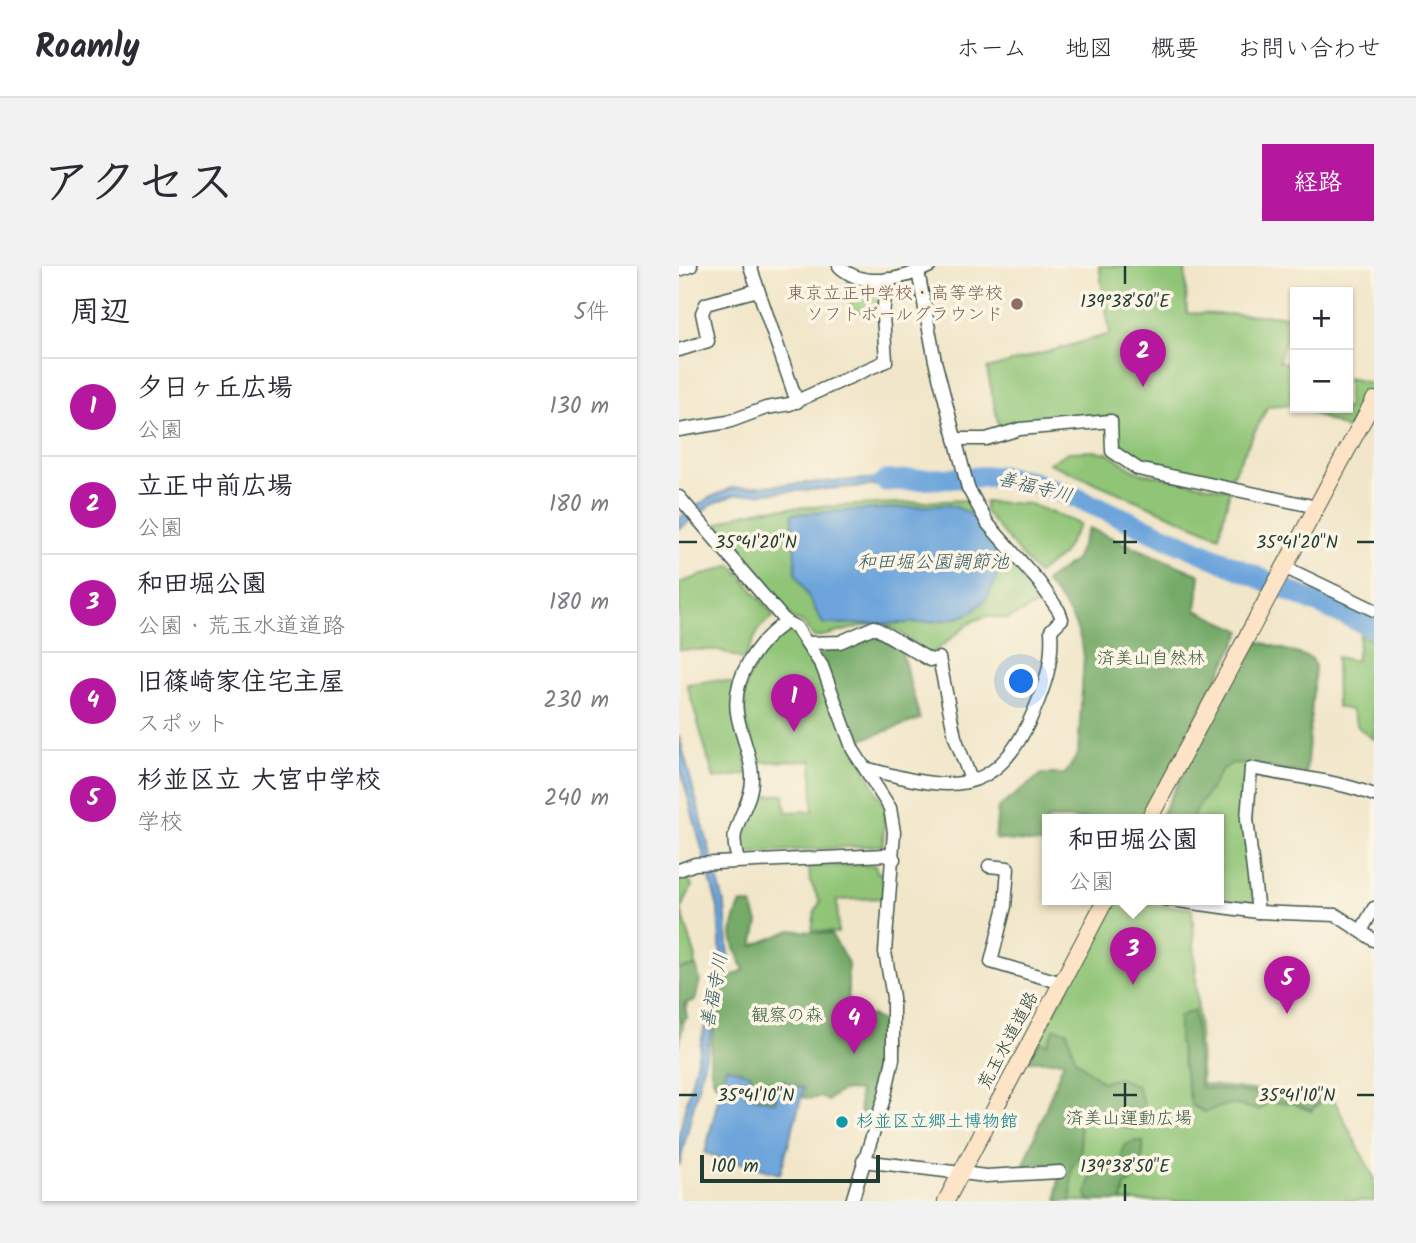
<!DOCTYPE html>
<html lang="ja">
<head>
<meta charset="utf-8">
<style>
	body { margin:0; font-family:Kalam,"Klee One",sans-serif; background:#f2f2f3; color:#2b2b33 }
	.controls { position:absolute; right:21px; top:21px; display:grid; overflow:hidden; border-radius:0px; box-shadow:0 2px 5px #0004 }
	.controls button { width:63px; height:63px; display:grid; place-items:center; padding:0; border:0; border-bottom:2px solid #e1e1e2; background:#fff; color:#2b2b33; font:35px sans-serif }
	.scale { position:absolute; left:21px; bottom:18px; width:180px; box-sizing:border-box; padding-left:7px; border:4px solid #1f3d34; border-top:0; font-size:19px; line-height:24px; white-space:nowrap; color:#1f3d34; -webkit-text-stroke:5px #fcf5e5; paint-order:stroke }
	.you { position:absolute; left:343px; top:416px; width:24px; height:24px; margin:-18px; border:5px solid #fff; border-radius:50%; background:#1a73e8; box-shadow:0 0 0 10px #1a73e833 }
	.badge { display:grid; place-items:center; width:46px; height:46px; border-radius:50%; background:#b5179e; color:#fff; font-size:23px; font-weight:700 }
	.pin { position:absolute; translate:-50% -58px; filter:drop-shadow(0 2px 4px #0008) }
	.pin::after { content:''; position:absolute; top:37px; width:24px; height:21px; background:inherit; clip-path:polygon(0 0,100% 0,50% 100%) }
	.popup { position:absolute; left:363px; top:548px; width:182px; height:91px; box-sizing:border-box; display:grid; place-content:center; border-radius:0px; background:#fff; filter:drop-shadow(0 2px 5px #0005); font-size:23px; white-space:nowrap; color:#7c7c81 }
	.popup b { font-size:26px; color:#2b2b33 }
	.popup::after { content:''; position:absolute; left:50%; top:100%; margin-left:-14px; border:14px solid transparent; border-top-color:#fff }
	.list { margin:0; padding:0; list-style:none }
	h2 { display:flex; justify-content:space-between; align-items:center; height:91px; margin:0; padding:0 28px; font-size:30px }
	h2 small { font-size:23px; font-weight:400; color:#7c7c81 }
	.list li { display:grid; grid-template-columns:46px 1fr auto; gap:21px; align-items:center; box-sizing:border-box; height:98px; padding:0 28px; border-top:2px solid #e1e1e2 }
	.list b { display:block; font-size:26px; white-space:nowrap }
	.list p { margin:0; font-size:23px; white-space:nowrap; color:#7c7c81 }
	.list em { font-size:23px; font-style:normal; color:#7c7c81 }
	.map { position:relative; flex:none; width:695px; height:935px; overflow:hidden; border-radius:0px }
	header { display:flex; align-items:center; gap:42px; box-sizing:border-box; height:98px; padding:0 35px; background:#fff; border-bottom:2px solid #e1e1e2 }
	header strong { font-size:33px }
	nav { display:flex; gap:38px; margin-inline-start:auto; font-size:24px }
	.intro { display:flex; align-items:center; justify-content:space-between; box-sizing:border-box; height:168px; padding:0 42px }
	h1 { margin:0; font-size:49px }
	.button { padding:18px 32px; border-radius:0px; background:#b5179e; color:#fff; font-size:24px; font-weight:700 }
	main { display:flex; gap:42px; padding:0 42px }
	aside { flex:1; background:#fff; border-radius:0px; box-shadow:0 2px 5px #0004 }
	.map>svg:first-child { display:block }
	.green { fill:#90c577; stroke:#588156; stroke-width:2 }
	.forest { fill:#74aa68; stroke:#4a744e; stroke-width:2 }
	.water { fill:#6ca4db; stroke:#467088; stroke-width:2 }
	.lines { fill:none; stroke-linecap:round; stroke-linejoin:round }
	.river { stroke:#6ca4db; stroke-width:21 }
	.street-casing { stroke:#3e564a; stroke-width:15 }
	.secondary-casing { stroke:#3e564a; stroke-width:18 }
	.street { stroke:#fff; stroke-width:12 }
	.secondary { stroke:#fee4c6; stroke-width:16 }
	.ticks { fill:none; stroke:#1f3d34; stroke-width:2.5 }
	.education-dot { fill:#8d6e63; stroke:#fcf5e5; stroke-width:2.5 }
	.culture-dot { fill:#0f9aa8; stroke:#fcf5e5; stroke-width:2.5 }
	.labels { text-anchor:middle; dominant-baseline:central; stroke-width:7; stroke-linejoin:round; paint-order:stroke }
	.education-label { font-size:18px; fill:#785e54; stroke:#fcf5e5; text-anchor:end }
	.park-label { font-size:18px; fill:#3b5f45; stroke:#fcf5e5 }
	.street-label { font-size:18px; fill:#1f3d34; stroke:#fcf5e5 }
	.culture-label { font-size:18px; fill:#0d838f; stroke:#fcf5e5; text-anchor:start }
	.water-label { font-size:19px; font-style:italic; fill:#365c66; stroke:#fcf5e5 }
	.ticks-label { font-size:18px; text-anchor:middle; fill:#1f3d34; stroke:#fcf5e5; stroke-width:7; stroke-linejoin:round; paint-order:stroke }
</style>
</head>
<body>
<header>
<strong>Roamly</strong>
<nav><a>ホーム</a><a>地図</a><a>概要</a><a>お問い合わせ</a></nav>
</header>
<div class="intro"><h1>アクセス</h1><a class="button">経路</a></div>
<main>
<aside>
<h2>周辺<small>5件</small></h2>
<ul class="list">
<li><span class="badge">1</span><div><b>夕日ヶ丘広場</b><p>公園</p></div><em>130 m</em></li>
<li><span class="badge">2</span><div><b>立正中前広場</b><p>公園</p></div><em>180 m</em></li>
<li><span class="badge">3</span><div><b>和田堀公園</b><p>公園 · 荒玉水道道路</p></div><em>180 m</em></li>
<li><span class="badge">4</span><div><b>旧篠崎家住宅主屋</b><p>スポット</p></div><em>230 m</em></li>
<li><span class="badge">5</span><div><b>杉並区立 大宮中学校</b><p>学校</p></div><em>240 m</em></li>
</ul>
</aside>
<div class="map">
<svg width="695" height="935" viewBox="0 0 695 935">
	<rect width="100%" height="100%" fill="#fcf5e5"/>
	<filter id="ink" filterUnits="userSpaceOnUse"><feTurbulence type="fractalNoise" baseFrequency=".0143" numOctaves="2"/><feDisplacementMap in="SourceGraphic" scale="14" xChannelSelector="R" yChannelSelector="G"/><feConvolveMatrix kernelMatrix="1 2 1 2 8 2 1 2 1" color-interpolation-filters="sRGB"/></filter>
	<filter id="wash" filterUnits="userSpaceOnUse"><feTurbulence type="fractalNoise" baseFrequency=".00686" numOctaves="4" result="noise"/><feDisplacementMap in="SourceGraphic" scale="28" xChannelSelector="R" yChannelSelector="G"/><feGaussianBlur stdDeviation="1.57" result="paint"/><feColorMatrix in="noise" values="0 0 0 0 0 0 0 0 0 0 0 0 0 0 0 0 0 1.4 0 .05"/><feComposite in="paint" operator="in"/></filter>
	<g filter="url(#wash)">
		<rect width="100%" height="100%" fill="#f1e6c9"/>
		<g class="green">
			<path d="M420,0H506L508,47L613,50L600,95L616,100V138L589,140L550,216L461,199L437,183L436,150C397,156 357,148 320,161L308,103L431,68Z"/>
			<path d="M169,13L199,18L203,22L199,45L172,47Z"/>
			<path d="M669,112L695,118L672,165L623,142H669Z"/>
			<path d="M416,185L429,187L458,206L551,224L540,270L370,197L389,186Z"/>
			<path d="M287,234L369,334L329,353L308,350L294,355L251,389C237,380 221,363 205,359C189,355 154,370 135,371L124,357L114,353L37,259L60,249L86,243Z"/>
			<path d="M306,236L351,238L401,258L383,289L358,308L306,246Z"/>
			<path d="M53,299L95,350L81,361L65,394L40,384H0V317Z"/>
			<path d="M112,363L126,379L206,543L204,579L65,587L60,568L67,555L73,531L105,528L107,546L134,545L133,495L77,496C59,431 59,421 98,365Z"/>
			<path d="M681,369L695,375V474L679,461L672,444L658,441L657,391L677,395Z"/>
			<path d="M578,375L632,392L636,401L568,499L575,640L507,633H540V553H480L574,377Z"/>
			<path d="M37,414L58,418L69,508L35,513L8,418Z"/>
			<path d="M196,599L199,607L206,608L204,632L158,634L159,667L133,664L136,645L141,636L131,615L130,600Z"/>
			<path d="M9,612L13,620L2,644L17,692L0,780V613Z"/>
			<path d="M437,633L513,643L523,818L655,834L695,912V935H378L380,899H345L385,795H348Z"/>
		</g>
		<g class="forest">
			<path d="M410,262L521,309L517,344L563,365L464,553H368V578L316,573L319,542L363,508H386L399,488L405,390C400,357 388,341 366,316L396,294Z"/>
			<path d="M193,367L222,384L241,453L176,476L137,382Z"/>
			<path d="M578,375L632,392L636,401L627,507L554,497L544,503L512,553H480L574,377Z"/>
			<path d="M62,637L73,639L79,656L74,680L112,664L152,668L169,697V733L175,759L192,749L204,756L206,789L194,848L181,847L180,825C166,823 159,824 149,835L141,831C122,836 115,828 105,813L96,825V836H77L64,823L37,818C21,794 42,738 51,711L65,704C52,674 48,668 62,637Z"/>
			<path d="M17,700L21,714L16,735L5,737L8,752L0,757V703Z"/>
			<path d="M515,744L521,821L642,835L632,845L613,837L589,836L580,844L552,838L525,846L512,839L500,775V751Z"/>
			<path d="M376,762L388,765L396,793L423,816L440,812L458,820L465,838L453,863L444,860L446,845L400,849L402,888L393,901L392,935H379L380,899H345L385,795H348L362,776L368,778Z"/>
			<path d="M456,875L464,876C465,894 461,910 446,920L443,935H411L407,929L412,911L427,895H442L445,880Z"/>
		</g>
		<g class="water">
			<path d="M234,210V217L55,229L33,238L0,263V252L30,232L53,222Z"/>
			<path d="M268,239C288,242 309,258 316,278C326,305 312,339 284,350C256,360 178,357 144,358L117,308L113,248Z"/>
			<path d="M0,470L46,641L50,693L0,900V869L42,692L39,642L0,498Z"/>
			<path d="M47,801L72,808L67,829L96,836L101,816L125,822L101,908L26,887Z"/>
		</g>
		<g class="lines">
			<path class="river" d="M206,215L325,210L351,215L398,232L695,362"/>
		</g>
	</g>
	<g filter="url(#ink)">
		<g class="lines">
			<g class="street-casing">
				<g id="street">
					<path d="M71,0L118,136"/>
					<path d="M160,0C183,23 224,14 251,0"/>
					<path d="M0,4L12,0"/>
					<path d="M0,84L29,75L23,47L27,38L79,24"/>
					<path d="M0,164L49,156L87,142L111,138L207,95L204,49L208,13"/>
					<path d="M276,173H307L341,163L432,155L433,185L459,203L638,241"/>
					<path d="M0,231L107,356L117,361L143,400L174,484L211,542L215,566L206,686L214,731V793L206,829L173,935"/>
					<path d="M605,301L695,344"/>
					<path d="M130,377L161,376L195,361L251,394L260,392L276,471L292,514"/>
					<path d="M186,502C268,524 315,537 354,447C367,418 374,395 372,364L383,353L380,345L360,316L309,258L289,222L256,95L238,0"/>
					<path d="M59,595C57,586 54,576 56,568C60,548 74,532 73,511C73,490 61,468 58,447C53,411 79,375 107,356"/>
					<path d="M310,600L329,602L326,640L312,696L383,717"/>
					<path d="M0,604L16,598L206,589L215,593"/>
					<path d="M485,633L579,646L657,649L695,674"/>
					<path d="M579,646L568,553L572,502C613,511 657,514 695,529"/>
					<path d="M682,665L695,642"/>
					<path d="M184,895L307,910L381,906"/>
				</g>
			</g>
			<g class="secondary-casing">
				<g id="secondary">
					<path d="M470,553L695,134"/>
					<path d="M267,935L427,633"/>
				</g>
			</g>
			<use href="#street" class="street"/>
			<use href="#secondary" class="secondary"/>
		</g>
	</g>
	<path class="ticks" d="M446,0V18M446,264V288M0,276H18M434,276H458M678,276H695M446,817V841M0,829H18M434,829H458M678,829H695M446,918V935"/>
	<circle class="education-dot" cx="338" cy="38" r="7"/>
	<circle class="culture-dot" cx="163" cy="856" r="7"/>
	<g class="labels">
		<g class="education-label">
			<text x="324" y="28">東京立正中学校・高等学校<tspan x="324" dy="21">ソフトボールグラウンド</tspan></text>
		</g>
		<g class="park-label">
			<text x="472" y="393">済美山自然林</text>
			<text x="108" y="750">観察の森</text>
			<text x="450" y="853">済美山運動広場</text>
		</g>
		<g class="street-label">
			<text transform="translate(330 775) rotate(-62)">荒玉水道道路</text>
		</g>
		<g class="culture-label">
			<text x="177" y="856">杉並区立郷土博物館</text>
		</g>
		<g class="water-label">
			<text transform="translate(356 222) rotate(14)">善福寺川</text>
			<text x="254" y="297">和田堀公園調節池</text>
			<text transform="translate(36 725) rotate(-79)">善福寺川</text>
		</g>
	</g>
	<g class="ticks-label">
		<text x="446" y="41">139°38'50"E</text>
		<text x="77" y="282">35°41'20"N</text>
		<text x="618" y="282">35°41'20"N</text>
		<text x="77" y="835">35°41'10"N</text>
		<text x="618" y="835">35°41'10"N</text>
		<text x="446" y="906">139°38'50"E</text>
	</g>
</svg>
<div class="controls">
<button>+</button>
<button>−</button>
</div>
<div class="scale">100 m</div>
<div class="you"></div>
<div class="pin badge" style="left:115px;top:466px">1</div>
<div class="pin badge" style="left:464px;top:121px">2</div>
<div class="pin badge" style="left:454px;top:719px">3</div>
<div class="popup"><b>和田堀公園</b>公園</div>
<div class="pin badge" style="left:175px;top:788px">4</div>
<div class="pin badge" style="left:608px;top:748px">5</div>
</div>
</main>
</body>
</html>
